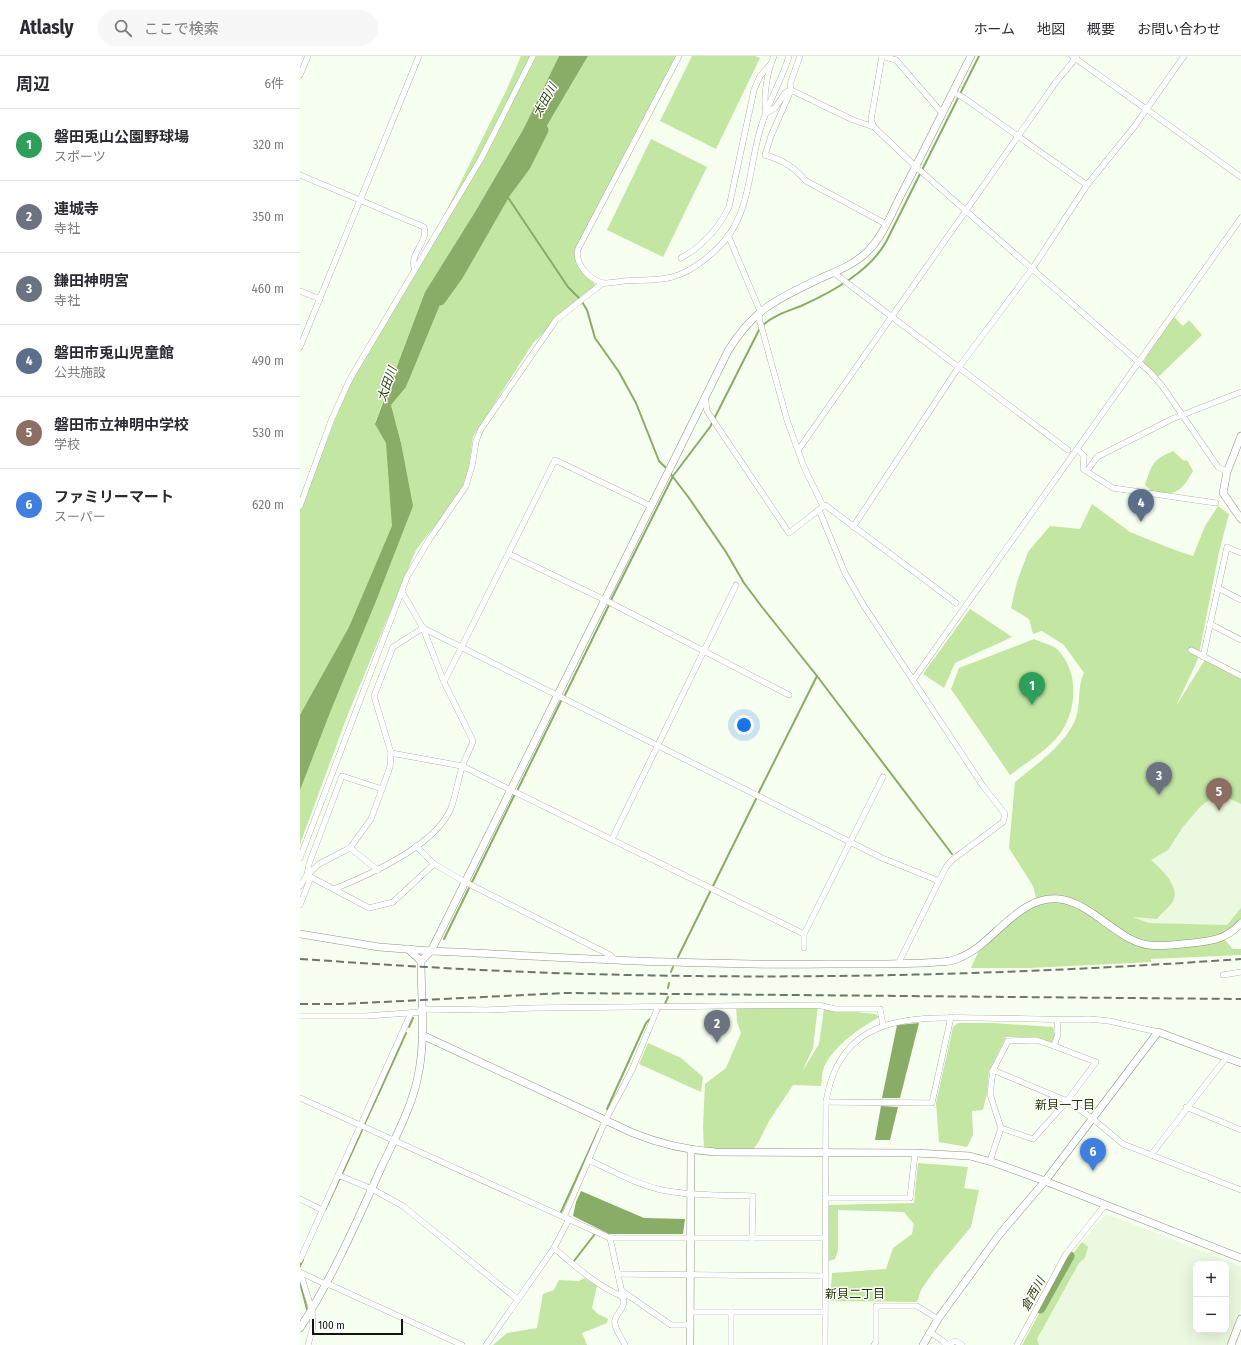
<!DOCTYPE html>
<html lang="ja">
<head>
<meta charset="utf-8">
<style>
	body { margin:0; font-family:"Fira Sans Condensed","Noto Sans JP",sans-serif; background:#f7f7f7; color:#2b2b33 }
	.controls { position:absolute; right:12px; bottom:12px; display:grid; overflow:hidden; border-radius:8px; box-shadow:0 4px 16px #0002 }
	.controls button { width:36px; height:36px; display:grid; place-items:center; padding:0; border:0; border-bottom:1px solid #e1e1e2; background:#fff; color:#2b2b33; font:20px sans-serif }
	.scale { position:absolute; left:12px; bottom:10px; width:91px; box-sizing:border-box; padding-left:4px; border:2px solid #131610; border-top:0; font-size:11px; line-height:14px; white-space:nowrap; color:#131610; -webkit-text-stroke:3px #fff; paint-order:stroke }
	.you { position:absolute; left:444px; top:669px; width:14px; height:14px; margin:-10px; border:3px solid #fff; border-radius:50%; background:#1a73e8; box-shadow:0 0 0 6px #1a73e833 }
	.badge { display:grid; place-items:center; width:26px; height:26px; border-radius:50%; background:#0f766e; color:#fff; font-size:13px; font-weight:700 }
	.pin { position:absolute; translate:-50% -33px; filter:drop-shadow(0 1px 2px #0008) }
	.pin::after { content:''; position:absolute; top:21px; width:14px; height:12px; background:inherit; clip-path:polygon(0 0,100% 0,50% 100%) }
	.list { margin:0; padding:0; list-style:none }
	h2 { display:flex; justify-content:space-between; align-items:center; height:52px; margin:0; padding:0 16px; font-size:17px }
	h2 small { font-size:13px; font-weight:400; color:#7c7c81 }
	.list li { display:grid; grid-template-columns:26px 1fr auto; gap:12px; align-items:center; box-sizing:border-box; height:72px; padding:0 16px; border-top:1px solid #e1e1e2 }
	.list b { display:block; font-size:15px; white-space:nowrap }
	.list p { margin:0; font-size:13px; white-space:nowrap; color:#7c7c81 }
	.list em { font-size:13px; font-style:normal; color:#7c7c81 }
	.icon { flex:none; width:22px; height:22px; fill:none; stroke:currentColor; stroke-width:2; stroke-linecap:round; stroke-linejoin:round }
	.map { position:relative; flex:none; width:941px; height:1289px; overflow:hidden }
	header { display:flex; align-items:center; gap:24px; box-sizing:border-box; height:56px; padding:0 20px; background:#fff; border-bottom:1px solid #e1e1e2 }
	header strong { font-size:19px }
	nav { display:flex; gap:22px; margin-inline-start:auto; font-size:14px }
	.search { width:280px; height:36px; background:#f7f7f7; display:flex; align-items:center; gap:10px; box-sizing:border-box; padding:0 14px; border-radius:22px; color:#7c7c81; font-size:15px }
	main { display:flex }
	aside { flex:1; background:#fff }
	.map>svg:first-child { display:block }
	.built { fill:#ebf9e0; fill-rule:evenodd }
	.green { fill:#c3e6a2 }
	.water { fill:#89ac66 }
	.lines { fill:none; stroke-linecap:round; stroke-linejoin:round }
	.stream { stroke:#89ac66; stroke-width:2 }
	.river { stroke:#89ac66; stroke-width:11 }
	.minor-casing { stroke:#8c9585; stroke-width:6 }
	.tertiary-casing { stroke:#8c9585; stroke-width:8 }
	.minor { stroke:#fff; stroke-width:5.5 }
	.tertiary { stroke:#fff; stroke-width:7 }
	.rail { stroke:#70756b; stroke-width:2; stroke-dasharray:8 4; stroke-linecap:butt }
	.labels { text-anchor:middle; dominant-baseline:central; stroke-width:3; stroke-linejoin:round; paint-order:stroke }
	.water-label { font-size:12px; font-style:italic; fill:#2e4513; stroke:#fff }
	.neighbourhood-label { font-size:12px; fill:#223804; stroke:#fff }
</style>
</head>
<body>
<header>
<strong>Atlasly</strong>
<div class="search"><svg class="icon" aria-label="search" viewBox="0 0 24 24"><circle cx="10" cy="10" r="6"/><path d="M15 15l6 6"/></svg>ここで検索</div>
<nav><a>ホーム</a><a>地図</a><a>概要</a><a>お問い合わせ</a></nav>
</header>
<main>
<aside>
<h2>周辺<small>6件</small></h2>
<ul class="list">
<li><span class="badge" style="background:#2e9e5b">1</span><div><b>磐田兎山公園野球場</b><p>スポーツ</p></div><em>320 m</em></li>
<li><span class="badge" style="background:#6b7280">2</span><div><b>連城寺</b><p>寺社</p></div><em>350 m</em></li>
<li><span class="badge" style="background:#6b7280">3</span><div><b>鎌田神明宮</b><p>寺社</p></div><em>460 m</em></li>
<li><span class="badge" style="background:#5c6f8a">4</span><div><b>磐田市兎山児童館</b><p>公共施設</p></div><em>490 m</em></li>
<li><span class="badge" style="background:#8d6e63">5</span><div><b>磐田市立神明中学校</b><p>学校</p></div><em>530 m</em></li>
<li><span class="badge" style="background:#3f7fe0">6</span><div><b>ファミリーマート</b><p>スーパー</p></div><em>620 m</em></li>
</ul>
</aside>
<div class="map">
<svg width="941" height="1289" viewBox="0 0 941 1289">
	<rect width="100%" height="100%" fill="#f7fff0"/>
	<g class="built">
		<path d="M941,650V852L939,857L928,869L849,867L831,860L792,746L868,793L883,771L900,751L918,737Z"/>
		<path d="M806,1158L941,1210V1253L927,1289H722L770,1201ZM896,1208H926V1274H896Z"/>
	</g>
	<g class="green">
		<path d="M221,0H259L224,72L175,156L125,236L75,367L101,387L91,349L106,331L147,232L216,122L288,0H380L277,198L297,232L263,258L233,287L173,381L166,430L116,494L48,658L0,788V453L54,316L123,202L207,33Z"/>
		<path d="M392,0H455L460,2L416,93L360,65Z"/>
		<path d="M351,83L407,111L363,201L307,174Z"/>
		<path d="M872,259L883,270L889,264L902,279L856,323L842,308Z"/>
		<path d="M873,395L884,405L887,404L893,415C881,435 879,438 855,438L845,429C852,408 852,404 873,395Z"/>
		<path d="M792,448L830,476L872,493L893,500L905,470L918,450L929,458L919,496L898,603L876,650L906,602L941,620V748L918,737L900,751L883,771L868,794L851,804C861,813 882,831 872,847C868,852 861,858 857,863L833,861L849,867L927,869L941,852V866L923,882L933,893H941V899L851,903V906L729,912H671L683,885L737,845L733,830L709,792L715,726C737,708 766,688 776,662C781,647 777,630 784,617L764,589L742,575L733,578L729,563L711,552L717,526L728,496L750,470L780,473Z"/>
		<path d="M670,553L712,581L655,607L644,632L623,618Z"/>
		<path d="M734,583C741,586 752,589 757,593C779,615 777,651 762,675C750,693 727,706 710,719L651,633L659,612Z"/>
		<path d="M436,949H518L513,992L502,1016L519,988L524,953L576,958L579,961C558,974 538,986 525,1009C522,1014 522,1023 521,1030L493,1029L469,1065L458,1087L451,1096L404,1095L403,1070L405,1028L426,1012L441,977L437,966Z"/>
		<path d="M658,967H693L753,971L755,980L751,987L737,981H706L689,1015L687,1037L683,1054L672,1055L673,1079L667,1091L639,1086L636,1047L653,971Z"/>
		<path d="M348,987L381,1002L403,1021L401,1036L339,1008Z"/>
		<path d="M618,1107L668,1111L664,1132L679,1134L671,1171L634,1215L621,1234L617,1246L530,1245L532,1217L586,1213L593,1192L612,1178L614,1168L604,1156L538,1154V1194L535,1203L529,1205V1149L614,1147Z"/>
		<path d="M782,1186L788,1191L785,1202L779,1207L737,1283L739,1289H722L770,1201Z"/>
		<path d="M284,1222L297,1230L292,1252L298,1258L308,1263L307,1267L282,1277L287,1289H193L207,1277L237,1272L243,1238L254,1234L259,1224L279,1225Z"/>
	</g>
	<g class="water">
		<path d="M259,0H288L216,122L147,232L106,331L91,349L101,387L113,450L76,545L31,654L0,734V659L49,571L92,470L86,387L75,368L125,236L175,156L224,72Z"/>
		<path d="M619,967L600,1042H582L597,969Z"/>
		<path d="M581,1050L598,1051L590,1084H575Z"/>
		<path d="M281,1135L344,1162L385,1163L383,1178H309L273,1160L276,1146Z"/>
	</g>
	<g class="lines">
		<g class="stream">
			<path d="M205,137L268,231L281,244L287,254L295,282L319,316L336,347L359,405L367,413"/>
			<path d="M463,269C474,259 488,255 501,250C532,236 569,216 586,186L679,0"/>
			<path d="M370,417L389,442L426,496L444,527L462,551L517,620L652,798"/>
			<path d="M311,544L373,420L410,371L460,272"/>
			<path d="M265,639L309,549"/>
			<path d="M218,733L262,643"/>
			<path d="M459,736L517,620"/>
			<path d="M172,826L215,738"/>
			<path d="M413,830L457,741"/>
			<path d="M144,883L169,832"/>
			<path d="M378,901L411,834"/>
			<path d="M371,916L373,911"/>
			<path d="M368,932L369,927"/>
			<path d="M365,948L368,941"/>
			<path d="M109,971L113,962"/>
			<path d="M78,1039L106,977"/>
			<path d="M307,1053L346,967L350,963"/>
			<path d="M64,1069L77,1041"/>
			<path d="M42,1118L63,1072"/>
			<path d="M25,1154L40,1122"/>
			<path d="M261,1156L299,1073"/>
			<path d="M274,1205L295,1178"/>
			<path d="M0,1210L3,1204"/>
			<path d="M0,1227L7,1253"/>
		</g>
		<g class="river">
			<path d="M140,244L158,219L205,137L225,110L243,74"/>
			<path d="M740,1252L769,1200"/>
		</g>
		<g class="minor-casing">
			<g id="minor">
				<path d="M379,0L278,193C274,207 289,223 302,227C306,228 313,226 317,226C335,223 354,226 372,221C393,216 419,194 431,176C451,145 450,105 461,71C468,46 482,24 489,0"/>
				<path d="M474,0C467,16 463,40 466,57L475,52L485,37L491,34L553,64L574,71"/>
				<path d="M500,0L490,28L491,34L471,80L465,99C483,104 494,111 506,125L586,168"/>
				<path d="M582,0L571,64L574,71L616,111L850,316L863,331L918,411L927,416"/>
				<path d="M582,0L596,4L642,57"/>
				<path d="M772,0L941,121"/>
				<path d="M0,19L8,0"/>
				<path d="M653,36L664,42L787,129"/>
				<path d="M0,119L124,171C129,186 108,198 115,214"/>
				<path d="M428,179L460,255L459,262L487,364L504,411L523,450"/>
				<path d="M381,202C403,190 418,173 429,151L454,34L460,20L471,8"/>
				<path d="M534,217L768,394"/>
				<path d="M0,235L20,243"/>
				<path d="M0,291L119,0"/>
				<path d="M405,340L407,355L489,477L525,449L656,547"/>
				<path d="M499,393C585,271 671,149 756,26C763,17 771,9 777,0"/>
				<path d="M777,393L784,400L783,413L813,432L916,447"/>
				<path d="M787,415L797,401L872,363L941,336"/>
				<path d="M0,450L31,365L50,323L182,101L233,0"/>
				<path d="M519,454L545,517L564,550L683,730L705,758L703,766L652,804L646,811L598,908"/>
				<path d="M553,471L656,315L732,213L787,129L834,71L884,0"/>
				<path d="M209,498L305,544L489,639"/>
				<path d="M918,532L941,544"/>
				<path d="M910,568L941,584"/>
				<path d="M891,594L941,620"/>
				<path d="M903,601L927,491L941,497"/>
				<path d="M613,624L941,162"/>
				<path d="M144,626L255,404L351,450"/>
				<path d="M91,697L162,710L504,878"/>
				<path d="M82,733L42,720L9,808L7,819L69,852L93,846L134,808"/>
				<path d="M312,783L436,529"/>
				<path d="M116,790L134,808L165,826L310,899L315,904"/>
				<path d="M50,792L78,814"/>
				<path d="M0,802L107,521L129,484L166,430L172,410L176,385L181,373L256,264L303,227"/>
				<path d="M0,830L7,819L19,808L50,792L71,763L90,711L91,697L74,640L93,591L123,572L582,802L639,825"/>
				<path d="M34,833C69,819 136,789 151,752C156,739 158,724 162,711C165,702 170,694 173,685L144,626L123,572L102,536"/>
				<path d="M0,849L11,821"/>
				<path d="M504,892V878L583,721"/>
				<path d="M923,919L941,916"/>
				<path d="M121,953L187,954L233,952L518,949L535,953H580L583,969"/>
				<path d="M0,960H66L122,956"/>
				<path d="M757,964L758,978L754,990L796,1006L767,1045L793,1063L823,1088L941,1134"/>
				<path d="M693,1014L767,1045L733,1083L701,1072"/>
				<path d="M0,1042L310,1182H525"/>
				<path d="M526,1046L632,1047L651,961"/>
				<path d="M886,1051L941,1074"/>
				<path d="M851,1099L926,1002"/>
				<path d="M289,1104C312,1115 336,1128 362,1134C392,1140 423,1139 453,1140L452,1182"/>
				<path d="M690,1105L701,1072L690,1038L693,1014L708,985L736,984L754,990"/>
				<path d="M38,1119L72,1133L103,1150L217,1243"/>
				<path d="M525,1142H610L615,1097"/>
				<path d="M0,1143L22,1154"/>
				<path d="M264,1161L306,1063L332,1014L358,951"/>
				<path d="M310,1182L324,1246C323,1253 317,1257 315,1264C313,1271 322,1282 325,1289"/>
				<path d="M254,1192C275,1210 298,1231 324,1241"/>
				<path d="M0,1204L111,957"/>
				<path d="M0,1216L12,1254L13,1271L8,1289"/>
				<path d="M0,1216L27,1229"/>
				<path d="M318,1218L525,1220"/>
				<path d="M28,1228L162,1289"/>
				<path d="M322,1235L371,1269H390"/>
				<path d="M390,1256H525"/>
				<path d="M630,1276L643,1285L646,1289"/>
				<path d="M186,1289L254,1192L269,1163"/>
				<path d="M431,1289V1256"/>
				<path d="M525,1289L526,1046C540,959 608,961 680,962C716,962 753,964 789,963L809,965L858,976"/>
				<path d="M574,1289L576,1286V1250H617L638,1263"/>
				<path d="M648,1289L655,1285L662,1289"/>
				<path d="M717,1289L766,1198L805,1149"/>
			</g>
		</g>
		<g class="tertiary-casing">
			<g id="tertiary">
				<path d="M941,380L927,416L923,437L941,463"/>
				<path d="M0,878L79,891L131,895C263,901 395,910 527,908C564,908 601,909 638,906C645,906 653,905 659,902C694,889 717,839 759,843C791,846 819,886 849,889C863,891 878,888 892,887C912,885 927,883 941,867"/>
				<path d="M108,893L121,905"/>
				<path d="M122,979L333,1077C360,1088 386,1094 415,1096L615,1097L670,1100L695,1107L745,1125L941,1202"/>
				<path d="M0,1272C33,1221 57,1165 82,1110C95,1082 112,1051 118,1020C126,983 121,943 121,905L131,895L428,295C453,253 479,242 521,222C537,215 553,209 566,197C583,181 592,156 603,135C626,91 648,45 671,0"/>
				<path d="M390,1289L391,1094"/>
				<path d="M623,1289L638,1263L699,1179L745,1125L858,976L941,1007"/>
				<path d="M931,1289L941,1263"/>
			</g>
		</g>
		<use href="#minor" class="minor"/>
		<use href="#tertiary" class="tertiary"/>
		<g class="rail">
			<path d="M0,903C76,908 151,913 227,916C465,925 703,920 941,903"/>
			<path d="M0,948H41L265,937L941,943"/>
		</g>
	</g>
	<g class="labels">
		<g class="water-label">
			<text transform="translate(245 44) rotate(-61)">太田川</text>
			<text transform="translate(87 328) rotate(-71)">太田川</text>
			<text transform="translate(733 1238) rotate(-61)">倉西川</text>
		</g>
		<g class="neighbourhood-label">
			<text x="765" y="1049">新貝一丁目</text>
			<text x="555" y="1238">新貝二丁目</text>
		</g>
	</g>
</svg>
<div class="controls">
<button>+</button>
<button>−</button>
</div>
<div class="scale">100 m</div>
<div class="you"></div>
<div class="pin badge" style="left:732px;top:649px;background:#2e9e5b">1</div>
<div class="pin badge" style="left:417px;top:987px;background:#6b7280">2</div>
<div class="pin badge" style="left:859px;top:739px;background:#6b7280">3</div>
<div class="pin badge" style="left:841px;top:466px;background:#5c6f8a">4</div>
<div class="pin badge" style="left:919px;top:755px;background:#8d6e63">5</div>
<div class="pin badge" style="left:793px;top:1115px;background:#3f7fe0">6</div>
</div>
</main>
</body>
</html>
